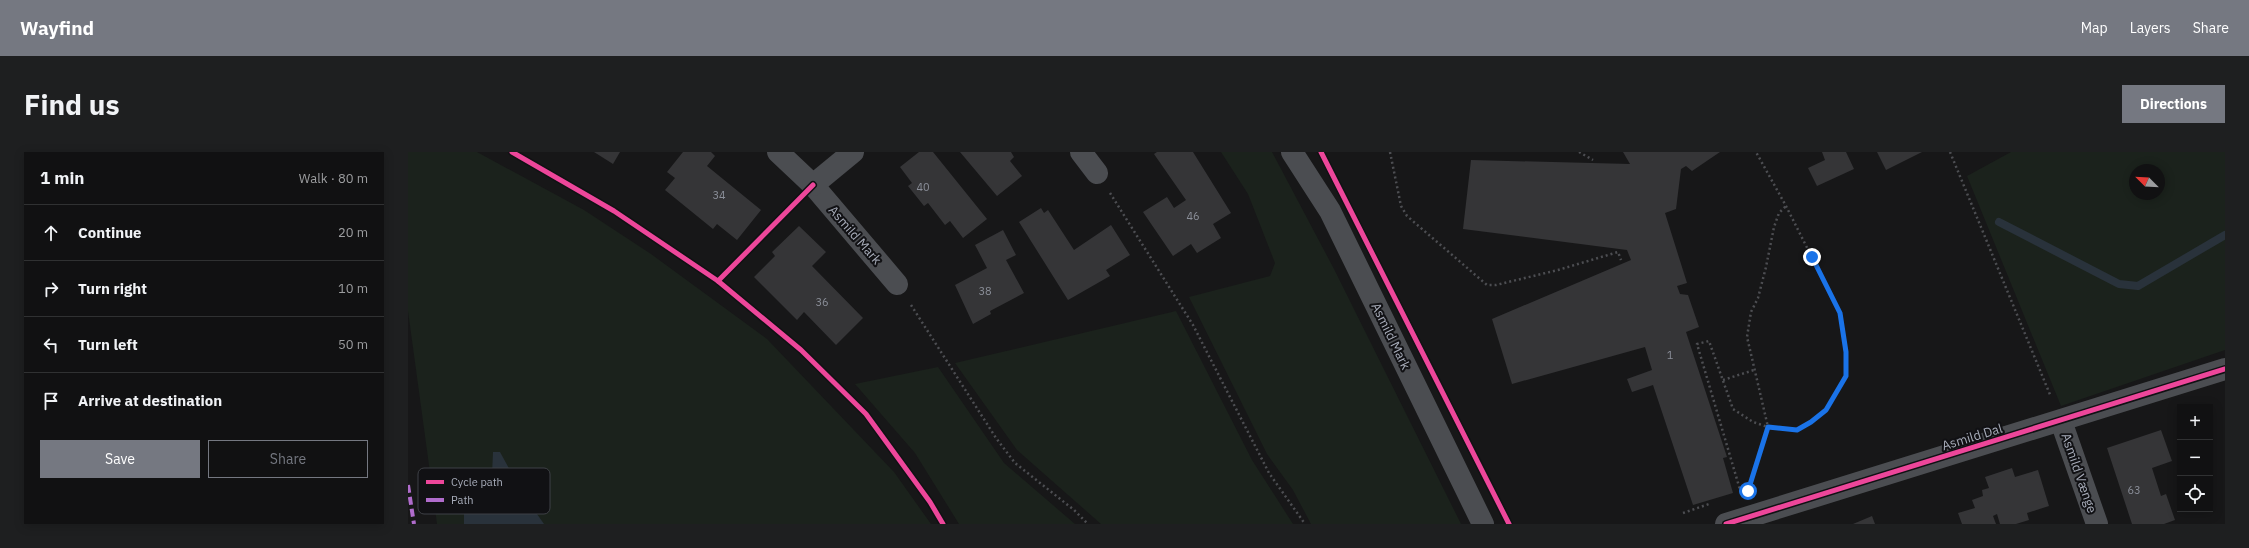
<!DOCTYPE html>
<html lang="en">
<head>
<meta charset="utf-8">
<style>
	body { margin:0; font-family:"IBM Plex Sans",sans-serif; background:#1e1f20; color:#f1f3f6 }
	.controls { position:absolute; right:12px; bottom:12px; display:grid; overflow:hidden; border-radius:0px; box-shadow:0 2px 10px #0003 }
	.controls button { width:36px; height:36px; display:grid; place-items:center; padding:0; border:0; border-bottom:1px solid #303132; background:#111112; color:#f1f3f6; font:20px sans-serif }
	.compass { position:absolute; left:1721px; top:12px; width:36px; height:36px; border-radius:50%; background:#111112; box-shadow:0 2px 10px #0003; rotate:294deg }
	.stop { position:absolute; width:12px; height:12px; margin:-9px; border:3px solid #1a73e8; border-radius:50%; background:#fff }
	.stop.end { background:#1a73e8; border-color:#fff; box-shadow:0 1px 4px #0008 }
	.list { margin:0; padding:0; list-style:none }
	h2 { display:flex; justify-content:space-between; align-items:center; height:52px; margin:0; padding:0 16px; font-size:17px }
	h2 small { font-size:13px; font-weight:400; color:#9c9d9f }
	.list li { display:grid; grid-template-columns:26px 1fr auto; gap:12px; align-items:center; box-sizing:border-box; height:56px; padding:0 16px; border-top:1px solid #303132 }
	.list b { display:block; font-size:15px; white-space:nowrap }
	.list em { font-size:13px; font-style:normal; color:#9c9d9f }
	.actions { display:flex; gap:8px; padding:12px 16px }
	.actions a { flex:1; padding:9px 0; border:1px solid #757881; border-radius:0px; text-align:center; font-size:14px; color:#757881 }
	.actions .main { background:#757881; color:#fff }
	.icon { flex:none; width:22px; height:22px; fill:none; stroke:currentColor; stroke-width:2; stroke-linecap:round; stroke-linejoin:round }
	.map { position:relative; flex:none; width:1817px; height:372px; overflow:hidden; border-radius:0px }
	header { display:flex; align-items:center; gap:24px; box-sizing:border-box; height:56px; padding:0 20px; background:#757881; color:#fff }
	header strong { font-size:19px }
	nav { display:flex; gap:22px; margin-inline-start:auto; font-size:14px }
	.intro { display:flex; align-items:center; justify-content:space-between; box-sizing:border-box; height:96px; padding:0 24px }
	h1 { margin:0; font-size:28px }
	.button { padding:10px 18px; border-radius:0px; background:#757881; color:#fff; font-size:14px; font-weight:700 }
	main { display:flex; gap:24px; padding:0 24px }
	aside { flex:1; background:#111112; border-radius:0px; box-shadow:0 2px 10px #0003 }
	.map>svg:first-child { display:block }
	.green { fill:#1b221c; fill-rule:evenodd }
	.water { fill:#29323b }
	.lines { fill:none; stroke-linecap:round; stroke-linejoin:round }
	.stream { stroke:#29323b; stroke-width:8 }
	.building { fill:#353537 }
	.path { stroke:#4d4e52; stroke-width:2.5; stroke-dasharray:2 3; stroke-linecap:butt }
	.minor { stroke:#4b4d51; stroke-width:22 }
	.quiet { stroke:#b06ccc; stroke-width:4; stroke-dasharray:8 4; stroke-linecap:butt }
	.cycleway-casing { stroke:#111114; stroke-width:8 }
	.cycleway { stroke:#ed469a; stroke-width:5 }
	.route { stroke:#1a73e8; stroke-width:5 }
	.labels { text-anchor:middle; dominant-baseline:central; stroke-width:4; stroke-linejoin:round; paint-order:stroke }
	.number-label { font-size:11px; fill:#8b8f99 }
	.street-label { font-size:13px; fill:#a8adba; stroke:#111114 }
	.key { fill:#111114; stroke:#3e4046; stroke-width:1 }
	.key-label { font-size:11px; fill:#a8adba }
</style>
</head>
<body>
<header>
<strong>Wayfind</strong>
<nav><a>Map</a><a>Layers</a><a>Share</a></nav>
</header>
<div class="intro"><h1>Find us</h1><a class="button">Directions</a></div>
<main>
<aside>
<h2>1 min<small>Walk · 80 m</small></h2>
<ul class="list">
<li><svg class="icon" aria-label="ahead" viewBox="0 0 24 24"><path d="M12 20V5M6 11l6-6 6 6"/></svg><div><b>Continue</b></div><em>20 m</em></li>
<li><svg class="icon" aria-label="right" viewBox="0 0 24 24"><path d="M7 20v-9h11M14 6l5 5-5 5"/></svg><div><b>Turn right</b></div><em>10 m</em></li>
<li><svg class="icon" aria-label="left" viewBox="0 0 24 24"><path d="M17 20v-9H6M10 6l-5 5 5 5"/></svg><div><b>Turn left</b></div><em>50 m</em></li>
<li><svg class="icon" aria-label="arrive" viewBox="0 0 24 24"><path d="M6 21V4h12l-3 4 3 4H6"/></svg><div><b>Arrive at destination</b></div></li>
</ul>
<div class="actions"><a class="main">Save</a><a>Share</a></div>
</aside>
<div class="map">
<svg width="1817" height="372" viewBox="0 0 1817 372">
	<rect width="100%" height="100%" fill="#171718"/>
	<g class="green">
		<path d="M0,0H69L176,58L243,102L359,187L486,320L523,372H29L0,159Z"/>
		<path d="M813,0H864L926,117L1053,372H903L885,338L859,302L781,145L862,124L867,111L840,42Z"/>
		<path d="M1603,0H1817V198L1653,254L1559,24ZM1727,18H1751V42H1727Z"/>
		<path d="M768,159L844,308L885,372H693L609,298L547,211Z"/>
		<path d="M530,215L596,311L667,372H551L507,301L447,232Z"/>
	</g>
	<path class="water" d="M85,300H92L115,342L136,372H56V357L61,344L77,338L84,323Z"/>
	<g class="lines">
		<path class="stream" d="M1591,70L1711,132L1730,134L1817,83"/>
	</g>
	<g class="building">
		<path d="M186,0H212L205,12Z"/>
		<path d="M275,0H303L307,4L299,14L353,58L329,88L309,72L305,77L257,38L267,26L259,20Z"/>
		<path d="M511,0H525L579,67L555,86L542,69L537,73L520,51L516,54L500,34L504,31L492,15Z"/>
		<path d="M552,0H603L606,5L602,9L614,24L589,44Z"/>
		<path d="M749,0H785L823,61L805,72L813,86L789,101L783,92L765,104L735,60L759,45L766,56L778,48L746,2Z"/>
		<path d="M1215,0H1312L1284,19L1278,14L1273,17L1268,57L1257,61L1279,131L1269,134L1272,142L1280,143L1291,175L1278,180L1319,305L1315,306L1325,341L1285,353L1245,233L1224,240L1219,227L1244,218L1237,195L1104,232L1084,167L1223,108L1219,98L1055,77L1063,8L1222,12Z"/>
		<path d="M1414,0H1438L1446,17L1409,34L1400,16L1417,8Z"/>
		<path d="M1469,0H1514L1478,18Z"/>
		<path d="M633,56L636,61L640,58L666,98L703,73L722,103L698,118L702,124L660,148L611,70Z"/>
		<path d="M391,74L418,100L404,114L455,166L428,193L396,160L389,168L346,125L367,104L364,100Z"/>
		<path d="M595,78L608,103L598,108L616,141L582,159L583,162L565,172L547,133L579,116L567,93Z"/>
		<path d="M1753,278L1764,309L1744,316L1753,344L1758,342L1767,368L1756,372H1724L1699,296Z"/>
		<path d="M1604,316L1607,325L1630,318L1641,354L1619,361L1621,368L1608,372H1592L1589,362L1585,364L1588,372H1554L1550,361L1567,356L1564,348L1575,344L1574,338L1581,336L1577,325Z"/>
		<path d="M1464,364L1467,372H1445Z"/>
	</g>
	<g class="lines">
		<g class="path">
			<path d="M982,0L993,54L999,64L1079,133H1088L1150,118L1210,100L1213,108"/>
			<path d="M1171,0L1185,8"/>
			<path d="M1542,0L1643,245"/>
			<path d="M702,41L785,173L861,321L897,372"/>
			<path d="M503,153L588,286L607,311L666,358L680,372"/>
			<path d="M1315,228L1346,218"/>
			<path d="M1340,339L1360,275L1339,185L1343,160L1350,146L1358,115L1366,75L1371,61L1378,54"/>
			<path d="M1333,341L1289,192L1301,189L1325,257L1345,270L1360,275L1389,278L1403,270L1418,258L1438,224V200L1432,161L1378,54L1348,0"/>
			<path d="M1275,361L1301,352"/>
		</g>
		<g class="minor">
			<path d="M370,0L405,33L489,132"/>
			<path d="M673,0L689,21"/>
			<path d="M884,0L922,59L1075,372"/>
			<path d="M405,33L445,0"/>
			<path d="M1653,269L1689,372"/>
			<path d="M1318,372L1817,217"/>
		</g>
		<path class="quiet" d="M0,333L6,372"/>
		<g class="cycleway-casing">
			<g id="cycleway">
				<path d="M104,0L206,59L310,129L393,198L458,262L522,350L535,372"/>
				<path d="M913,0L1101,372"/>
				<path d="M310,129L405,33"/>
				<path d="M1318,372L1817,217"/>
			</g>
		</g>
		<use href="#cycleway" class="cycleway"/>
	</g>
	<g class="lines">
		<path class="route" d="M1340,339L1360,275L1389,278L1403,270L1418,258L1438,224V200L1432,161L1404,105"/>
	</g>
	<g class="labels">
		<g class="number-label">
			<text x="515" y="35">40</text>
			<text x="311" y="43">34</text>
			<text x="785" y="64">46</text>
			<text x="577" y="139">38</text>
			<text x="414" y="150">36</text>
			<text x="1262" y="203">1</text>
			<text x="1726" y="338">63</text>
		</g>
		<g class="street-label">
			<text transform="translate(447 83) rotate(49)">Asmild Mark</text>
			<text transform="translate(983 184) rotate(64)">Asmild Mark</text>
			<text transform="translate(1564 285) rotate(-17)">Asmild Dal</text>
			<text transform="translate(1671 321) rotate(71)">Asmild Vænge</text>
		</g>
	</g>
	<rect x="10" y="316" width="132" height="46" rx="6" class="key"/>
	<rect x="18" y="328" width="18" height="4" fill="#ed469a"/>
	<rect x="18" y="346" width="18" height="4" fill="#b06ccc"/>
	<g class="key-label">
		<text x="43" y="334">Cycle path</text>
		<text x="43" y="352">Path</text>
	</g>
</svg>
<div class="controls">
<button>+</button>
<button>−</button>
<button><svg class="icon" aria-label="locate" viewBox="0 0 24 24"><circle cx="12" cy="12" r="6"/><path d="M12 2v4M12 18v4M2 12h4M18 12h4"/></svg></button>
</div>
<svg class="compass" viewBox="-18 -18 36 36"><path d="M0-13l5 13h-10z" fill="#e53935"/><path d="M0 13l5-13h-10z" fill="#9c9d9f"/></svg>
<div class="stop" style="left:1340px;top:339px"></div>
<div class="stop end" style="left:1404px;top:105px"></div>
</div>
</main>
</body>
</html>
